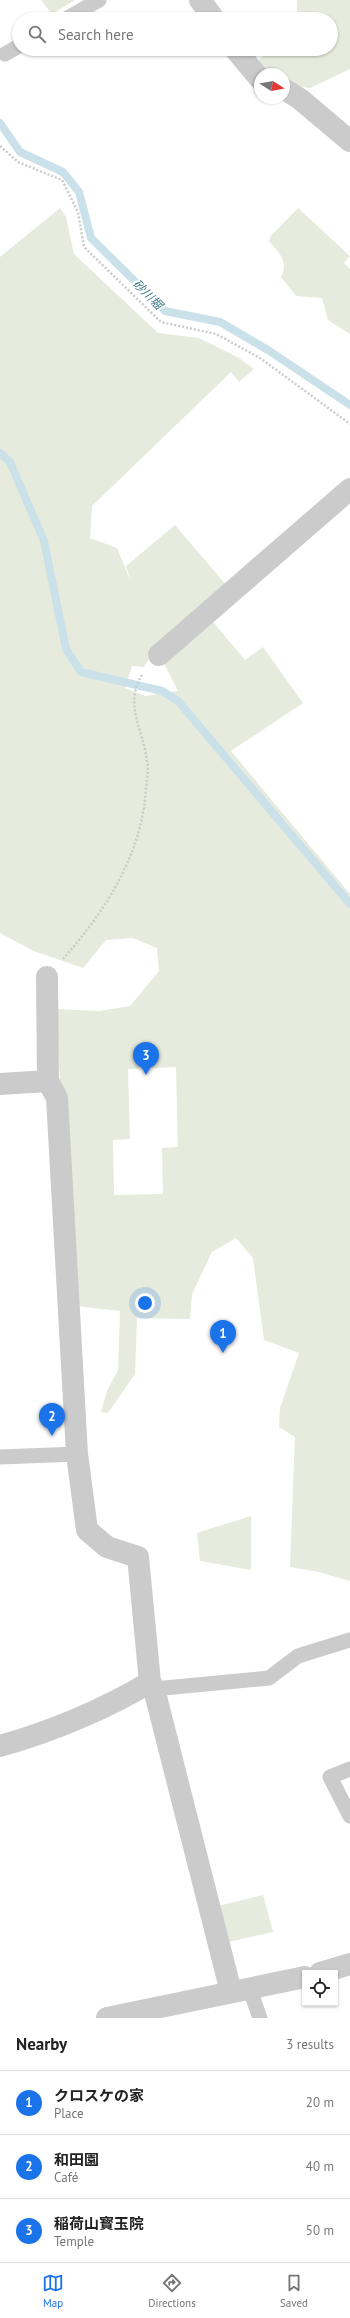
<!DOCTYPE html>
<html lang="en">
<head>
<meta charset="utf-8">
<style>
	body { margin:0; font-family:"PT Sans","Noto Sans JP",sans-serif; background:#f6f6f6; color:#222 }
	.controls { position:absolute; right:12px; bottom:12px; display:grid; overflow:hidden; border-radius:0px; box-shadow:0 1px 3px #0004 }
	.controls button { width:36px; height:36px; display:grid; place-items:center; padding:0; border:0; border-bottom:1px solid #e0e0e0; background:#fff; color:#222; font:20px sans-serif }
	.compass { position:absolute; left:254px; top:68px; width:36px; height:36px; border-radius:50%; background:#fff; box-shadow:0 1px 3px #0004; rotate:101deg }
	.you { position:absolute; left:145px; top:1303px; width:14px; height:14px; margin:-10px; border:3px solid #fff; border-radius:50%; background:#1a73e8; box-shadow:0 0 0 6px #1a73e833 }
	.badge { display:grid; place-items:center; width:26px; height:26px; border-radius:50%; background:#1a73e8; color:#fff; font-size:13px; font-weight:700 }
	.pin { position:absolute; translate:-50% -33px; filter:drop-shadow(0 1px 2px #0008) }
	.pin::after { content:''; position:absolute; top:21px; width:14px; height:12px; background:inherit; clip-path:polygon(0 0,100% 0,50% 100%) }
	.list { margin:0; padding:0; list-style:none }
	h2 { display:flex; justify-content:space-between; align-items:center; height:52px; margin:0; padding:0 16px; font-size:17px }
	h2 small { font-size:13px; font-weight:400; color:#767676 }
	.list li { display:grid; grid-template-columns:26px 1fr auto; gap:12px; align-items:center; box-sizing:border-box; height:64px; padding:0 16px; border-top:1px solid #e0e0e0 }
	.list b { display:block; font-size:15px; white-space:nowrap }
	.list p { margin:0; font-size:13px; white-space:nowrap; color:#767676 }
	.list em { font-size:13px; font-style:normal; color:#767676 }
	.icon { flex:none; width:22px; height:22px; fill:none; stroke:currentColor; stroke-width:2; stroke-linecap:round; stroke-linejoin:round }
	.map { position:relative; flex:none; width:350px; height:2018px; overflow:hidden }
	.search { position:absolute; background:#fff; box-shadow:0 1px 3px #0004; left:12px; right:12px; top:12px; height:44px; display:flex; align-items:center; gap:10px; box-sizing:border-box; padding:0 14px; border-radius:22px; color:#767676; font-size:15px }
	.sheet { height:244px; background:#fff }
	nav { display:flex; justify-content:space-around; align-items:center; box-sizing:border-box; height:56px; border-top:1px solid #e0e0e0; background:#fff; font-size:11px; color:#767676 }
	nav a { display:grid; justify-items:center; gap:2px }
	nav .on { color:#1a73e8 }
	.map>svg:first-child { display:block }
	.green { fill:#e6ebdd; fill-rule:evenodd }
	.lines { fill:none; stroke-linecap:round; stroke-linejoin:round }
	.stream { stroke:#cae1ea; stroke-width:8 }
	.path { stroke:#cbcbcb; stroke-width:2.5; stroke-dasharray:2 2; stroke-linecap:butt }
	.service { stroke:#cbcbcb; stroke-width:15 }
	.minor { stroke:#cbcbcb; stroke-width:22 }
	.tertiary { stroke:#cbcbcb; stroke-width:22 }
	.labels { text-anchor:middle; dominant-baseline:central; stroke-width:4; stroke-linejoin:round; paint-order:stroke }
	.water-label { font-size:12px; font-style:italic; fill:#40788c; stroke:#fff }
</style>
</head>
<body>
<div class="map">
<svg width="350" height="2018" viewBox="0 0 350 2018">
	<rect width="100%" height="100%" fill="#fff"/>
	<g class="green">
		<path d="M41,0H75L52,14Z"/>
		<path d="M297,0H350V69L310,88L284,84V74H264L254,63L272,49H331V19H297Z"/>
		<path d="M60,208L66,217L74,254L158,333L199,338L239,358L254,369L239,382L231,372L92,506L90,538L117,548L131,582L126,566L175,525L227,586L151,656L144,667L132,666L125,688L145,696L178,691L164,663L213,622L245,660L263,647L303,703L231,751L350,894V1581L319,1572L290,1567L295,1437L279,1427L280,1408L299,1353L264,1340L253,1258L236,1238L212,1252L192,1294L190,1319L137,1318L135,1374L108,1413L101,1412L107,1391L118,1370L120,1311L76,1306L55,1009L100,1011L130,1006L159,971L157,948L133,938L106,940L83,968L34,951L0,933V257ZM176,1067L178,1147L162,1148L163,1194L114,1195L113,1140L130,1139L128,1069Z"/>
		<path d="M298,208L350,256L344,263L350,269V334L328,320L322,298L296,296L281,277C289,262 279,252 269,241L271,236Z"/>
		<path d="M251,1516V1570L200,1561L197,1533Z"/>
		<path d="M263,1895L273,1932L224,1943L214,1907Z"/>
	</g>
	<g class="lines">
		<g class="stream">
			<path d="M0,123L20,152L63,172L79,192L91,238L165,311L220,322L268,350L350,405"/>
			<path d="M0,453L10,462L44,541L66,649L81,672L162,691L178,701L350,904"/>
		</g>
		<g class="path">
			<path d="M0,146L18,162L62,180L78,212L84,247L161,322L216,334L260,358L350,424"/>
			<path d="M63,959C106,910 142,855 146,788C147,779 149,769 147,761C143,729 123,704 143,673"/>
		</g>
		<g class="service">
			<path d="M66,19L99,0"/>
			<path d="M5,54L19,46"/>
			<path d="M0,1457L77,1454"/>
			<path d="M154,1689L269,1678L298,1656L350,1640"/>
			<path d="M350,1769L330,1777L350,1816"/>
			<path d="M249,1987L260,2018"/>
		</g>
		<g class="minor">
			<path d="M200,0L214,19"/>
			<path d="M235,49L260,79"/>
			<path d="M284,89L300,99L350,141"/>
			<path d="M159,655L350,489"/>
			<path d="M47,977L48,1081L57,1098L77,1454L87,1530L107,1547L138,1557L150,1682L154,1689L231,1992"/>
			<path d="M0,1084L48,1081"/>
			<path d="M0,1746C50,1732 106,1709 150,1682"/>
		</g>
		<g class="tertiary">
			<path d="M320,1973L350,1964"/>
			<path d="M107,2018L305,1977"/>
		</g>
	</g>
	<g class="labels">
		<g class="water-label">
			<text transform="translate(148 294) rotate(45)">砂川堀</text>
		</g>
	</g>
</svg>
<div class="controls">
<button><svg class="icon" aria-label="locate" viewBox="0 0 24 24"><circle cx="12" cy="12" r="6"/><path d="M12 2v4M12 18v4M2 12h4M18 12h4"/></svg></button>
</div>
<svg class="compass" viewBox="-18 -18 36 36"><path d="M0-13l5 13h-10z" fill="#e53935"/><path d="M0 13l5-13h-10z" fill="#767676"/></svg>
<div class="you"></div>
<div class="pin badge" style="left:223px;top:1353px">1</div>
<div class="pin badge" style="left:52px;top:1436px">2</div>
<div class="pin badge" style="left:146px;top:1075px">3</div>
<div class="search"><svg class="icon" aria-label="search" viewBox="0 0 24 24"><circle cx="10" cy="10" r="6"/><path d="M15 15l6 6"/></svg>Search here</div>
</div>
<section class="sheet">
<h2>Nearby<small>3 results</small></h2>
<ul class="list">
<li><span class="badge">1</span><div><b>クロスケの家</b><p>Place</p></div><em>20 m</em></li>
<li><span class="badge">2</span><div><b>和田園</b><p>Café</p></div><em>40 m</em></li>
<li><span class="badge">3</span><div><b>稲荷山寳玉院</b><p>Temple</p></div><em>50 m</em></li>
</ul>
</section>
<nav>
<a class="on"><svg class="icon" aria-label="map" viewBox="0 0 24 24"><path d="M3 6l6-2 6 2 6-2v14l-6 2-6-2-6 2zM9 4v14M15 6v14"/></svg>Map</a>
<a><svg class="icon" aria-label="directions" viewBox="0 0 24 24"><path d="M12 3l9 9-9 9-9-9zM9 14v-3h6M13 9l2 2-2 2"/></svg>Directions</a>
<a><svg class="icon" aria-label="saved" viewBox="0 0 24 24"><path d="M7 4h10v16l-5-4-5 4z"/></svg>Saved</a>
</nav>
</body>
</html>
